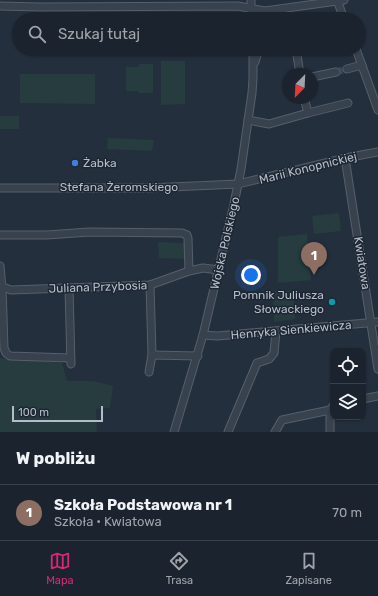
<!DOCTYPE html>
<html lang="pl">
<head>
<meta charset="utf-8">
<style>
	body { margin:0; font-family:Rubik,sans-serif; background:#242b36; color:#f1f3f6 }
	.controls { position:absolute; right:12px; bottom:12px; display:grid; overflow:hidden; border-radius:8px; box-shadow:0 1px 3px #0004 }
	.controls button { width:36px; height:36px; display:grid; place-items:center; padding:0; border:0; border-bottom:1px solid #39404a; background:#1b232e; color:#f1f3f6; font:20px sans-serif }
	.compass { position:absolute; left:282px; top:68px; width:36px; height:36px; border-radius:50%; background:#1b232e; box-shadow:0 1px 3px #0004; rotate:204deg }
	.scale { position:absolute; left:12px; bottom:10px; width:91px; box-sizing:border-box; padding-left:4px; border:2px solid #b4bcc9; border-top:0; font-size:11px; line-height:14px; white-space:nowrap; color:#b4bcc9; -webkit-text-stroke:3px #1d2633; paint-order:stroke }
	.you { position:absolute; left:251px; top:275px; width:14px; height:14px; margin:-10px; border:3px solid #fff; border-radius:50%; background:#1a73e8; box-shadow:0 0 0 6px #1a73e833 }
	.badge { display:grid; place-items:center; width:26px; height:26px; border-radius:50%; background:#db2777; color:#fff; font-size:13px; font-weight:700 }
	.pin { position:absolute; translate:-50% -33px; filter:drop-shadow(0 1px 2px #0008) }
	.pin::after { content:''; position:absolute; top:21px; width:14px; height:12px; background:inherit; clip-path:polygon(0 0,100% 0,50% 100%) }
	.list { margin:0; padding:0; list-style:none }
	h2 { display:flex; justify-content:space-between; align-items:center; height:52px; margin:0; padding:0 16px; font-size:17px }
	h2 small { font-size:13px; font-weight:400; color:#a0a4aa }
	.list li { display:grid; grid-template-columns:26px 1fr auto; gap:12px; align-items:center; box-sizing:border-box; height:56px; padding:0 16px; border-top:1px solid #39404a }
	.list b { display:block; font-size:15px; white-space:nowrap }
	.list p { margin:0; font-size:13px; white-space:nowrap; color:#a0a4aa }
	.list em { font-size:13px; font-style:normal; color:#a0a4aa }
	.icon { flex:none; width:22px; height:22px; fill:none; stroke:currentColor; stroke-width:2; stroke-linecap:round; stroke-linejoin:round }
	.map { position:relative; flex:none; width:378px; height:432px; overflow:hidden }
	.search { position:absolute; background:#1b232e; box-shadow:0 1px 3px #0004; left:12px; right:12px; top:12px; height:44px; display:flex; align-items:center; gap:10px; box-sizing:border-box; padding:0 14px; border-radius:22px; color:#a0a4aa; font-size:15px }
	.sheet { height:108px; background:#1b232e }
	nav { display:flex; justify-content:space-around; align-items:center; box-sizing:border-box; height:56px; border-top:1px solid #39404a; background:#1b232e; font-size:11px; color:#a0a4aa }
	nav a { display:grid; justify-items:center; gap:2px }
	nav .on { color:#db2777 }
	.map>svg:first-child { display:block }
	.green { fill:#263c3f }
	.lines { fill:none; stroke-linecap:round; stroke-linejoin:round }
	.minor-tunnel { stroke:#3a4453; stroke-width:7; stroke-dasharray:7 3.5; stroke-linecap:butt }
	.minor-casing { stroke:#565f6c; stroke-width:9 }
	.minor { stroke:#38414e; stroke-width:7 }
	.shop-dot { fill:#3f7fe0; stroke:#1d2633; stroke-width:1.5 }
	.culture-dot { fill:#0f9aa8; stroke:#1d2633; stroke-width:1.5 }
	.labels { text-anchor:middle; dominant-baseline:central; stroke-width:3; stroke-linejoin:round; paint-order:stroke }
	.poi-label { font-size:12px; fill:#b4bcc9; stroke:#1d2633; text-anchor:start }
	.street-label { font-size:12px; fill:#b4bcc9; stroke:#1d2633 }
</style>
</head>
<body>
<div class="map">
<svg width="378" height="432" viewBox="0 0 378 432">
	<rect width="100%" height="100%" fill="#242f3e"/>
	<g class="green">
		<path d="M161,61H185V104L161,105Z"/>
		<path d="M139,64H153V93H139L138,91H126V67H139Z"/>
		<path d="M20,74H95V104L20,103Z"/>
		<rect x="0" y="116" width="19" height="13"/>
		<path d="M108,138L154,140L152,151L107,149Z"/>
		<path d="M339,213L341,231L314,234L312,216Z"/>
		<path d="M307,234L311,280L278,283V237Z"/>
		<path d="M158,242L184,243V259L159,258Z"/>
		<path d="M273,291H293L295,319L274,322Z"/>
		<path d="M0,358L62,363L67,381H93L113,386L110,408L96,409L97,432H0Z"/>
	</g>
	<g class="lines">
		<path class="minor-tunnel" d="M336,72L347,69"/>
		<g class="minor-casing">
			<g id="minor">
				<path d="M251,0V19"/>
				<path d="M337,0L344,19"/>
				<path d="M0,6L40,7L238,6L265,11L344,0"/>
				<path d="M296,49L300,74"/>
				<path d="M356,49L378,110"/>
				<path d="M255,62L259,49"/>
				<path d="M347,69L362,65"/>
				<path d="M312,77L336,72"/>
				<path d="M304,98L308,113L348,103"/>
				<path d="M248,120L269,124L308,113"/>
				<path d="M345,158L378,369"/>
				<path d="M0,188H149L238,184L345,158L378,152"/>
				<path d="M0,235H47L89,232L182,233L187,235L188,238L189,271"/>
				<path d="M0,266C3,293 3,321 4,348L6,353L10,356L70,358"/>
				<path d="M0,286L11,290L150,285L189,271L203,268L219,270"/>
				<path d="M69,288L71,364"/>
				<path d="M203,335L217,336L378,322"/>
				<path d="M152,355L198,356"/>
				<path d="M149,372L152,355L150,285"/>
				<path d="M363,399L378,396"/>
				<path d="M330,410V432"/>
				<path d="M174,432L203,335L234,204L241,169L252,93L253,78V49"/>
				<path d="M228,432L257,363L269,359L274,353L276,331"/>
				<path d="M275,432L282,420L330,410L333,406"/>
			</g>
		</g>
		<use href="#minor" class="minor"/>
	</g>
	<circle class="shop-dot" cx="75" cy="163" r="4"/>
	<circle class="culture-dot" cx="332" cy="302" r="4"/>
	<g class="labels">
		<g class="poi-label">
			<text x="83" y="163">Żabka</text>
			<text x="324" y="295" text-anchor="end">Pomnik Juliusza<tspan x="324" dy="14">Słowackiego</tspan></text>
		</g>
		<g class="street-label">
			<text transform="translate(308 168) rotate(-14)">Marii Konopnickiej</text>
			<text x="119" y="187">Stefana Żeromskiego</text>
			<text transform="translate(225 243) rotate(-77)">Wojska Polskiego</text>
			<text transform="translate(362 263) rotate(81)">Kwiatowa</text>
			<text transform="translate(98 287) rotate(-2)">Juliana Przybosia</text>
			<text transform="translate(291 330) rotate(-5)">Henryka Sienkiewicza</text>
		</g>
	</g>
</svg>
<div class="controls">
<button><svg class="icon" aria-label="locate" viewBox="0 0 24 24"><circle cx="12" cy="12" r="6"/><path d="M12 2v4M12 18v4M2 12h4M18 12h4"/></svg></button>
<button><svg class="icon" aria-label="layers" viewBox="0 0 24 24"><path d="M12 4l9 5-9 5-9-5zM3 14l9 5 9-5"/></svg></button>
</div>
<svg class="compass" viewBox="-18 -18 36 36"><path d="M0-13l5 13h-10z" fill="#e53935"/><path d="M0 13l5-13h-10z" fill="#a0a4aa"/></svg>
<div class="scale">100 m</div>
<div class="you"></div>
<div class="pin badge" style="left:314px;top:275px;background:#8d6e63">1</div>
<div class="search"><svg class="icon" aria-label="search" viewBox="0 0 24 24"><circle cx="10" cy="10" r="6"/><path d="M15 15l6 6"/></svg>Szukaj tutaj</div>
</div>
<section class="sheet">
<h2>W pobliżu<small></small></h2>
<ul class="list">
<li><span class="badge" style="background:#8d6e63">1</span><div><b>Szkoła Podstawowa nr 1</b><p>Szkoła · Kwiatowa</p></div><em>70 m</em></li>
</ul>
</section>
<nav>
<a class="on"><svg class="icon" aria-label="map" viewBox="0 0 24 24"><path d="M3 6l6-2 6 2 6-2v14l-6 2-6-2-6 2zM9 4v14M15 6v14"/></svg>Mapa</a>
<a><svg class="icon" aria-label="directions" viewBox="0 0 24 24"><path d="M12 3l9 9-9 9-9-9zM9 14v-3h6M13 9l2 2-2 2"/></svg>Trasa</a>
<a><svg class="icon" aria-label="saved" viewBox="0 0 24 24"><path d="M7 4h10v16l-5-4-5 4z"/></svg>Zapisane</a>
</nav>
</body>
</html>
